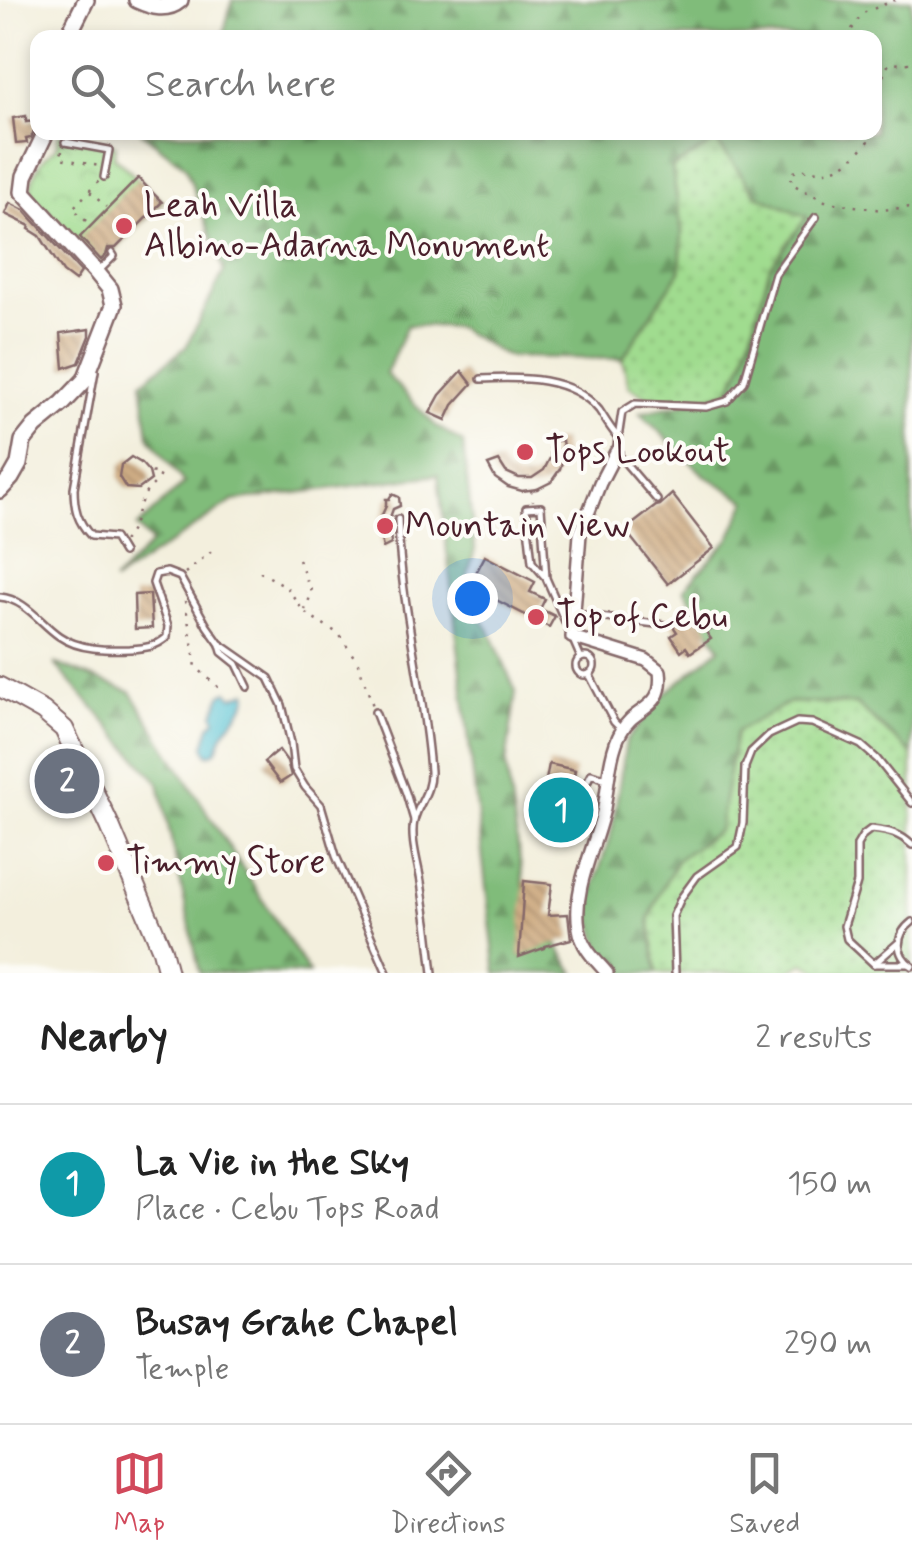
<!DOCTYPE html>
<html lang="en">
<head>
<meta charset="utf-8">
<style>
	body { margin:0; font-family:Mynerve,sans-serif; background:#f2f2f2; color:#222 }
	.you { position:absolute; left:472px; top:598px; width:35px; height:35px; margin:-25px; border:8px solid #fff; border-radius:50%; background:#1a73e8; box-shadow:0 0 0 15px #1a73e833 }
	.badge { display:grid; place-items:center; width:65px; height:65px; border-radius:50%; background:#d1495b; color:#fff; font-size:32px; font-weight:700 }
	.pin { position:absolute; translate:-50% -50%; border:5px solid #fff; box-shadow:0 2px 10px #0006 }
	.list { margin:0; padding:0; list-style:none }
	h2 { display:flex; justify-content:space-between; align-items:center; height:130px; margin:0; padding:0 40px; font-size:42px }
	h2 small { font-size:32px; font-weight:400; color:#767676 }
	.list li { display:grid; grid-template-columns:65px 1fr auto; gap:30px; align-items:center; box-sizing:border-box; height:160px; padding:0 40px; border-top:2px solid #e0e0e0 }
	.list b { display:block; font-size:38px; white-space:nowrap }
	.list p { margin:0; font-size:32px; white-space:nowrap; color:#767676 }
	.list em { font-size:32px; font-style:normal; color:#767676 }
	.icon { flex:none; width:55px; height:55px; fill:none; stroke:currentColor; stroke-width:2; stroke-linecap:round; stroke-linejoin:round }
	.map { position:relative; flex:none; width:912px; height:973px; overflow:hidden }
	.search { position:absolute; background:#fff; box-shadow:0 5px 15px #0003; left:30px; right:30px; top:30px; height:110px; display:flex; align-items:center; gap:25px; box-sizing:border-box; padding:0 35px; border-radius:20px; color:#767676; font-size:38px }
	.sheet { height:450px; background:#fff }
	nav { display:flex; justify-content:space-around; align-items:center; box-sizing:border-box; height:140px; border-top:2px solid #e0e0e0; background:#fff; font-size:28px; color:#767676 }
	nav a { display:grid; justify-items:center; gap:5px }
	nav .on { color:#d1495b }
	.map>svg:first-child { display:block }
	.grass { fill:url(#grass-dots); stroke:#757e5d; stroke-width:2.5 }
	.forest { fill:url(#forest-firs); stroke:#656e52; stroke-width:2.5 }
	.park { fill:url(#park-crowns); stroke:#757e5d; stroke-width:2.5 }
	.water { fill:#59c3d4; stroke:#527180; stroke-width:2.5 }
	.building { fill:url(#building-back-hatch) }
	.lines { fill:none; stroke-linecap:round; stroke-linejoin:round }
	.lane-casing { stroke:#856869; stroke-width:10 }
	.street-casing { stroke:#856869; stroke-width:16 }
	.secondary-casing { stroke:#856869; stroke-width:20 }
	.primary-casing { stroke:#856869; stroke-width:22 }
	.path { stroke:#856869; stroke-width:2.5; stroke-dasharray:2.5 8; stroke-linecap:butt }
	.lane { stroke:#fff; stroke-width:5 }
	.street { stroke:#fff; stroke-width:11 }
	.secondary { stroke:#fff; stroke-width:15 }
	.primary { stroke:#fff; stroke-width:18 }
	.poi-dot { fill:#d1495b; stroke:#fdfcf7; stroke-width:4 }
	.labels { text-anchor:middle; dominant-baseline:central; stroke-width:8; stroke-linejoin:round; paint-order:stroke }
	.poi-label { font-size:35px; fill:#4a1f2b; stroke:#fdfcf7; text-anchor:start }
</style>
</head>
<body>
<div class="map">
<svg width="912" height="973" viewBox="0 0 912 973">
	<defs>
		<pattern id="grass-dots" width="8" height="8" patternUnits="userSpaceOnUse" patternTransform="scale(2.5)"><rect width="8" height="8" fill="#a0dc8f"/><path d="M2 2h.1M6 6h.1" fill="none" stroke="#8bbc7c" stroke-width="1.8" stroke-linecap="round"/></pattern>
		<pattern id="forest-firs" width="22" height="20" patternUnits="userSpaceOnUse" patternTransform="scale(2.5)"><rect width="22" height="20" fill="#80bc7a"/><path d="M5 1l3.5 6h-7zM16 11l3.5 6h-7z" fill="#6b9864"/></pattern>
		<pattern id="park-crowns" width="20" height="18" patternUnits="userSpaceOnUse" patternTransform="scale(2.5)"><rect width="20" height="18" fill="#a0dc8f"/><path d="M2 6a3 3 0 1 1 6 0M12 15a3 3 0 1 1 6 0" fill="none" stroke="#8bbc7c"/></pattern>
		<pattern id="building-back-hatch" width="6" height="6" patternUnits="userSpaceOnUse" patternTransform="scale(2.5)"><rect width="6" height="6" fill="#cfad85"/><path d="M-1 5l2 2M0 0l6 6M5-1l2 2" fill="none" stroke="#aa8c6d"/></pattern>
	</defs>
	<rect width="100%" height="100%" fill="#fdfcf7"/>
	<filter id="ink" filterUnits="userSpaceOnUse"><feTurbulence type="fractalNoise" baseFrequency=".01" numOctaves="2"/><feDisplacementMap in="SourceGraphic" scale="20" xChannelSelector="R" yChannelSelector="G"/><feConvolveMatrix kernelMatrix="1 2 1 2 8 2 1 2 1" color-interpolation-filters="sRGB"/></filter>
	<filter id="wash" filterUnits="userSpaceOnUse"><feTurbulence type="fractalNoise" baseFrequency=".0048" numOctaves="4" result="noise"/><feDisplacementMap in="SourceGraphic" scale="40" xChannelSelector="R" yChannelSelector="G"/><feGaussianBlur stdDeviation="2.25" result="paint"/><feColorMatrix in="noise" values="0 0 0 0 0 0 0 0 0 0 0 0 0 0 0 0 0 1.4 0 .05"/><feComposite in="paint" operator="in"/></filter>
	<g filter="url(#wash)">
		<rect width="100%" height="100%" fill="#f3efdd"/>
		<g class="grass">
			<path d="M716,141L757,195L807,217L770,267L744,361L729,391L700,400L649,398L629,386L622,359L680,271L682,231L672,168Z"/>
			<path d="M790,702L856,704L912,754V973H822L804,963L785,973H657L649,919L662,887L678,859L719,830L735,732Z"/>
		</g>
		<g class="forest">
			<path d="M232,0H912V754L856,704L790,702L736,732L719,830L678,859L662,888L649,919L657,973H615L603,958L588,905L612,830L626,741L666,693L720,648L684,589L730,538L747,501L703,474L640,413L700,400L729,391L744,361L770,267L807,217L757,195L716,141L672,168L682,231L680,271L622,359L507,357L456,327L407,325L386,374L435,425L463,443L475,549L462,596L489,629L516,692L506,764L525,895L575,973H496L438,475L233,501L113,582L152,543L137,527L184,483L149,436L142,382L186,347L224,271L185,166L142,133L874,132V38L220,37L223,36Z"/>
			<path d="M54,663L131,692L309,973H200L159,783Z"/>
		</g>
		<path class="park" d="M59,134L116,145L114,157L163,202L102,263L30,196C29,180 42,155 56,148Z"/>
		<path class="water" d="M228,692L233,697L247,692L248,696L245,704L223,734L217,750L212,754H208L204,746L210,726L216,720L214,714L221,695Z"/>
		<g id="blocks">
			<g class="building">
				<path d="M26,116V122L35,121V128L31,138L26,139L27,143L16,144L13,118Z"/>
				<path d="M138,178L162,202L116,248H108L106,255L101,260L80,237Z"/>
				<path d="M10,203L24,210L81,272L75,281L63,272L40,236L29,229L30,226L5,214Z"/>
				<path d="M90,329V336L79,363L64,368L61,333Z"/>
				<path d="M462,371L472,384L453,405L446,420L430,413L440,395Z"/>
				<path d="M562,440L564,455L560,469L551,482L537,489L522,491L508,487L495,478L488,465L499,461L506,472L519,478H532L544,470L551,456L549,442Z"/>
				<path d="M131,457L141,463L149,472L151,480L139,489L126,488L119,477L121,465Z"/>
				<path d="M392,494L399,497L400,506L393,509L389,520L391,544L383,548L380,535L381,517L386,506V499H389Z"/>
				<path d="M672,494L714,548L668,584L625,530L656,506L660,505Z"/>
				<path d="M485,556L535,582L530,592L545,599L540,609L555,616L549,627L469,586Z"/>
				<path d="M150,594L152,628L135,629L134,595Z"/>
				<path d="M691,610L698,621L702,618L710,630L706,632L711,639L690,653L686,647L681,651L671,636L677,632L671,623Z"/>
				<path d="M279,750L287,761L291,776L280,783L264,762Z"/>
				<path d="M549,764L575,770L568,806L555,803L557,791H544Z"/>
				<path d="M524,881L552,884L548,915L568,914L571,939L545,946L544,948L519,957Z"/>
			</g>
		</g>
	</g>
	<g filter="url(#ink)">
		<use href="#blocks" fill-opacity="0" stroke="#856869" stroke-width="2.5"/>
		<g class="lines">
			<g class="lane-casing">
				<g id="lane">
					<path d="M65,142L109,150L104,177"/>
					<path d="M98,272L114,256L112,253"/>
					<path d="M95,371L74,488C74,508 77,521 91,536L114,538L123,553"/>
					<path d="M481,379C521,377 571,376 599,410C605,419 610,428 617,436"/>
					<path d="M657,500L616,452L622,412L635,404L706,407L727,401L744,382L775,274L816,217"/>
					<path d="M398,519C400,604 424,686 430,771C431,793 418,803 414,821C410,839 418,863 421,882C426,912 430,942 433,973"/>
					<path d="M546,578L532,562L526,508L541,507L546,578L581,658"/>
					<path d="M0,597C25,599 40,623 59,636C79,650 107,650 130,649C145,648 156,647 167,637L168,626L153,583L156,574L167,572L180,577L207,626L219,643L269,678L282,705L291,743L294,769L305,787L321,805L336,856L387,973"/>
					<path d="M575,614L664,625"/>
					<path d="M220,645L222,652L237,664L248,687"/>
					<circle cx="585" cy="666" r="9"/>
					<path d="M589,674L614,722L620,728"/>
					<path d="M375,712L406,793L414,820"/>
					<path d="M585,808L584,788L591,774L607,779"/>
					<path d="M912,922C895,935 895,954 912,966"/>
					<path d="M874,964L898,943"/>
					<path d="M909,964H874L847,939L844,926L857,883V845L863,835L871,829C889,831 899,833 912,845"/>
					<path d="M675,973L673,916L681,898L697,876L738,847L743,823L745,767L751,752L769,735L797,722L812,723L861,745L877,759L912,803"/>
				</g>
			</g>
			<g class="street-casing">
				<path id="street" d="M607,973C594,958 582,948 579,928C572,888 596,846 604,808C608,785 610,751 621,732C634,706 665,711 660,671L646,660L572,637L580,534L600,483L616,452"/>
			</g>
			<g class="secondary-casing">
				<g id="secondary">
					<path d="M137,0C152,7 167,11 180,0"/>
					<path d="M67,38L86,0"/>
					<path d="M0,490L11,478L19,464L23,441L35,426L63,403L85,380L114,305L110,289L97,273L23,192L25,176L46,132"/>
				</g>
			</g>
			<g class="primary-casing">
				<path id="primary" d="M0,687L43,711L64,729L110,826L162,950L168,973"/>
			</g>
			<g class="path">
				<path d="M846,38L863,13L895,0"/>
				<path d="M874,128L884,72L889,64L912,63"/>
				<path d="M874,132L873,137C859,151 845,170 824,171C811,171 802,167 790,174L792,184L827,202L882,210L912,207"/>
				<path d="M62,151L60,158L99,166"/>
				<path d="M90,192L106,207"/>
				<path d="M86,221L73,208L99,181"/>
				<path d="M531,490L533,501"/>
				<path d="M123,541C136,528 136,509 145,494C150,486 157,484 160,474L150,472"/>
				<path d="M298,560L312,592L305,610"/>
				<path d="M260,572L286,586L304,612L339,634L358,663L373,706"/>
				<path d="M185,573L212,551"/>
				<path d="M185,601L196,667L219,688"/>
			</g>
			<use href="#lane" class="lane"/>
			<use href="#street" class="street"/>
			<use href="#secondary" class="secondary"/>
			<use href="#primary" class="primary"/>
		</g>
	</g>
	<g class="poi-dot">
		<circle cx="124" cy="226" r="10"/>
		<circle cx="525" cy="452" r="10"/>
		<circle cx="385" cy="526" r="10"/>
		<circle cx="536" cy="617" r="10"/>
		<circle cx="106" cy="863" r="10"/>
	</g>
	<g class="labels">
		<g class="poi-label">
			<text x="144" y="206">Leah Villa<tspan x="144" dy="40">Albino-Adarna Monument</tspan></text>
			<text x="545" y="452">Tops Lookout</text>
			<text x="405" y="526">Mountain View</text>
			<text x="556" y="617">Top of Cebu</text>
			<text x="126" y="863">Timmy Store</text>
		</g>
	</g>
</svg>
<div class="you"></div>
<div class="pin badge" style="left:561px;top:810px;background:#0f9aa8">1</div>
<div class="pin badge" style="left:67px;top:781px;background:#6b7280">2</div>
<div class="search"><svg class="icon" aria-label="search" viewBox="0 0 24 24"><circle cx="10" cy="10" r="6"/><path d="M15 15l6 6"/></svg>Search here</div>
</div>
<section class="sheet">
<h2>Nearby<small>2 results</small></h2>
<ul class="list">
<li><span class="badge" style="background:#0f9aa8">1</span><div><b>La Vie in the Sky</b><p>Place · Cebu Tops Road</p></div><em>150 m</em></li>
<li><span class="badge" style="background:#6b7280">2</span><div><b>Busay Grahe Chapel</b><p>Temple</p></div><em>290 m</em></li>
</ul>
</section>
<nav>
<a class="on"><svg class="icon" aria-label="map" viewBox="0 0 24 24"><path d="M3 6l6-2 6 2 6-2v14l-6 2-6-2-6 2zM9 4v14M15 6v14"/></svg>Map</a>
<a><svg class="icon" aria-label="directions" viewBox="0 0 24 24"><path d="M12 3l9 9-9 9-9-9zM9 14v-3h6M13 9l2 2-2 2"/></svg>Directions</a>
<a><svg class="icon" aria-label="saved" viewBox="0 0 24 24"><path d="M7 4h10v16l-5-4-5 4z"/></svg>Saved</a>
</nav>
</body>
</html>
